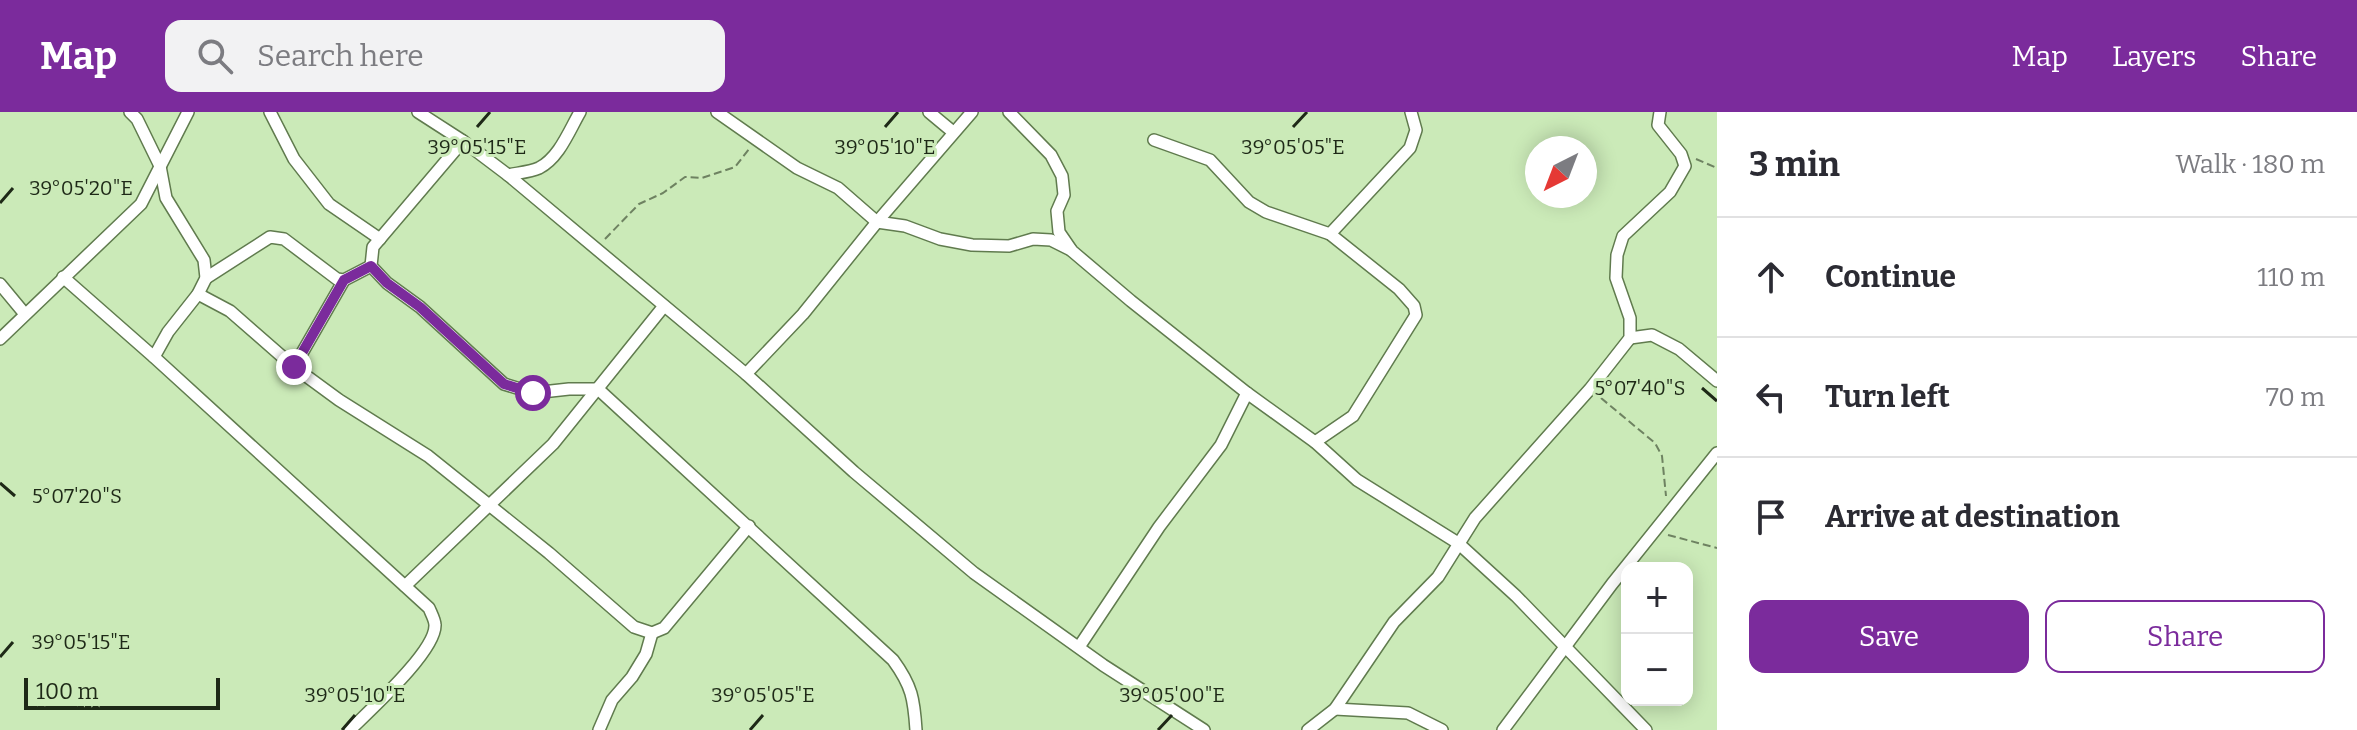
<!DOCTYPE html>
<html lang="en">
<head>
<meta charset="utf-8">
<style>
	body { margin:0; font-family:Bitter,serif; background:#f2f2f3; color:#2b2b33 }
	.controls { position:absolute; right:24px; bottom:24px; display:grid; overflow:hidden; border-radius:16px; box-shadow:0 4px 20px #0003 }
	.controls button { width:72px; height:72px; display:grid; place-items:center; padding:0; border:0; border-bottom:2px solid #e1e1e2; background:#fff; color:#2b2b33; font:40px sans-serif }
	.compass { position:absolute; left:1525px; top:24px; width:72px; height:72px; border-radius:50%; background:#fff; box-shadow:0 4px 20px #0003; rotate:222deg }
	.scale { position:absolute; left:24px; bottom:20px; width:196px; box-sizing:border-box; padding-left:8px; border:4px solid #1e2917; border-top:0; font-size:22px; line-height:28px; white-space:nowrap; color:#1e2917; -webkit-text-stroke:6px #cbeab8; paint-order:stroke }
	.stop { position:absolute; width:24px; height:24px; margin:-18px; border:6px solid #7b2b9c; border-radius:50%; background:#fff }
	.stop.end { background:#7b2b9c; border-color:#fff; box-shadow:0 2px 8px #0008 }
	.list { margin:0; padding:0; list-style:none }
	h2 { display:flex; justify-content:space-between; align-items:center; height:104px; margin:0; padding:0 32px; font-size:34px }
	h2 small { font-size:26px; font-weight:400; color:#7c7c81 }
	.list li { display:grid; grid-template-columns:52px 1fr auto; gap:24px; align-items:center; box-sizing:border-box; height:120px; padding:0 32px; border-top:2px solid #e1e1e2 }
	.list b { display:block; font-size:30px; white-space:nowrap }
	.list em { font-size:26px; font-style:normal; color:#7c7c81 }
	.actions { display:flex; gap:16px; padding:24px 32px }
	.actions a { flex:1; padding:18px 0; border:2px solid #7b2b9c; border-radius:16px; text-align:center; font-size:28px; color:#7b2b9c }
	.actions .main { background:#7b2b9c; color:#fff }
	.icon { flex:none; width:44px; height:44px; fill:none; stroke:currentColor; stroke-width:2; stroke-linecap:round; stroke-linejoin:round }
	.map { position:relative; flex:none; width:1717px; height:618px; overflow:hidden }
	header { display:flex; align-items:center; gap:48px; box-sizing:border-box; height:112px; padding:0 40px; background:#7b2b9c; color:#fff }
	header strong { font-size:38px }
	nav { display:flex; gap:44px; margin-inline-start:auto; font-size:28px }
	.search { width:560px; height:72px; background:#f2f2f3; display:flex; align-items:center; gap:20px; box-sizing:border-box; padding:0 28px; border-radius:16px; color:#7c7c81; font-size:30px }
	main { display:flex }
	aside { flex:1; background:#fff }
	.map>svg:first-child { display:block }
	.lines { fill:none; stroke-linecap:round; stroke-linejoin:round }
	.street-casing { stroke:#607b4e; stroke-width:14 }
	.path { stroke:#6e8261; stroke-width:2; stroke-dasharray:8 4; stroke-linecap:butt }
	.street { stroke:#fff; stroke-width:11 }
	.route { stroke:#7b2b9c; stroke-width:10 }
	.ticks { fill:none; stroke:#1e2917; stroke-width:3 }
	.ticks-label { font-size:20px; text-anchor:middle; fill:#1e2917; stroke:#cbeab8; stroke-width:6; stroke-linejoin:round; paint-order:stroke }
</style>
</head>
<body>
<header>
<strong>Map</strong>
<div class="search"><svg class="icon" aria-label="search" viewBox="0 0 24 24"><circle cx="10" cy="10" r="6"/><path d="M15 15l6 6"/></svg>Search here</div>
<nav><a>Map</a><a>Layers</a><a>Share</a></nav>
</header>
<main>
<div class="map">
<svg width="1717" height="618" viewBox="0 0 1717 618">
	<rect width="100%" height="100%" fill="#cbeab8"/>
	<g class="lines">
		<g class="street-casing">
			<g id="street">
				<path d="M130,0L137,7L160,54L166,86L204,148L206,166L198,182L168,220L154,245"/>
				<path d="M270,0L294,47L329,92L380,127"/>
				<path d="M418,0L463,29L508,63L746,262L854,360L974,461L1103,553L1204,618"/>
				<path d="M717,0L797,56L838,76L877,110L905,114L940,127L972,133L1009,134L1033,127L1051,128L1071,138"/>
				<path d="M929,0L953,20"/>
				<path d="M1009,0L1051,43L1062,64L1064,83L1057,99L1059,120L1072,139L1131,189L1247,281L1315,330L1357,368L1458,431L1516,484L1646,618"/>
				<path d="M1154,28L1210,48L1249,90L1266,100L1330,122L1399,177L1414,194L1416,203L1353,304L1315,330"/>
				<path d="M463,29L373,135L371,154L387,171L420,195L504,272L533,281L569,277H598L893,548C912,574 914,587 916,618"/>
				<path d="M508,63C517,61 530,60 539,56C559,46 569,19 580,0"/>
				<path d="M1330,122L1410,36L1416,18L1411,0"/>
				<path d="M63,165L154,245L429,496C431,501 435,508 435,513C436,539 370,598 350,618"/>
				<path d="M206,166L270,125L284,127L337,167L344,168L371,154"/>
				<path d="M0,172L24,201"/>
				<path d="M198,182L230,199L294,255L339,288L428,344L549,441L634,515L652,521L664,516L749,414"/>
				<path d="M1630,226L1652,223L1679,237L1717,269"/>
				<path d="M0,227L141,92L188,0"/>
				<path d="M294,255L344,168"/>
				<path d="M746,262L803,202L877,110L972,0"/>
				<path d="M405,474L553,332L664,194"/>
				<path d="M1079,535L1159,415L1221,333L1247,281"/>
				<path d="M1335,597L1408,601L1442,618"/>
				<path d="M599,618L612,588L632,565L646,542L652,521"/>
				<path d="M1308,618L1335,597L1394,510L1438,465L1475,406L1590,277L1630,226V206L1616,166L1617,143L1623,124L1670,80L1685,54L1681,42L1658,13L1660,0"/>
				<path d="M1503,618L1612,472L1717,341"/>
			</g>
		</g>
		<g class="path">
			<path d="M1696,47L1717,56"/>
			<path d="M605,127L639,92L663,81L685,65L702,66L735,55L749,37"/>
			<path d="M1601,286L1655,331L1662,344L1666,384"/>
			<path d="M1668,423L1717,436"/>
		</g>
		<use href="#street" class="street"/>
	</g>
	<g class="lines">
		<path class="route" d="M294,255L344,168L371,154L387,171L420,195L504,272L533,281"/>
	</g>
	<path class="ticks" d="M477,15L490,0M885,15L898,0M1293,15L1307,0M0,91L13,76M1702,276L1717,289M0,371L15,384M0,545L13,530M342,618L355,603M750,618L763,603M1158,618L1172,603"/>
	<g class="ticks-label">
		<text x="477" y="42">39°05'15"E</text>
		<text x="885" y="42">39°05'10"E</text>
		<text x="1293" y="42">39°05'05"E</text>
		<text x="81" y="83">39°05'20"E</text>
		<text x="1640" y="283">5°07'40"S</text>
		<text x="77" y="391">5°07'20"S</text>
		<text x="81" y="537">39°05'15"E</text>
		<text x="355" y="590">39°05'10"E</text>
		<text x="763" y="590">39°05'05"E</text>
		<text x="1172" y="590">39°05'00"E</text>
	</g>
</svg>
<div class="controls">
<button>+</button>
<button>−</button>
</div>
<svg class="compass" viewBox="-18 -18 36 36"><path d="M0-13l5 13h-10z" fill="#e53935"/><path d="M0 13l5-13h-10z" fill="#7c7c81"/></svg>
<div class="scale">100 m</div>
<div class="stop" style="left:533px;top:281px"></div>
<div class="stop end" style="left:294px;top:255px"></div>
</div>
<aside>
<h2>3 min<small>Walk · 180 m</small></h2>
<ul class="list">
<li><svg class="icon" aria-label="ahead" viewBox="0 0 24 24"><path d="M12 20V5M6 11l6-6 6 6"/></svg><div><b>Continue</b></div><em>110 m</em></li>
<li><svg class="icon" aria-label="left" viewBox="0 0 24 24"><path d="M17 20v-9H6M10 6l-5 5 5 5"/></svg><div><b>Turn left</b></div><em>70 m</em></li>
<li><svg class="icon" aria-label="arrive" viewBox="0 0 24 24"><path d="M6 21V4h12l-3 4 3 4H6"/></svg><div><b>Arrive at destination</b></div></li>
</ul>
<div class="actions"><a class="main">Save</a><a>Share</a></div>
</aside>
</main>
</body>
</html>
